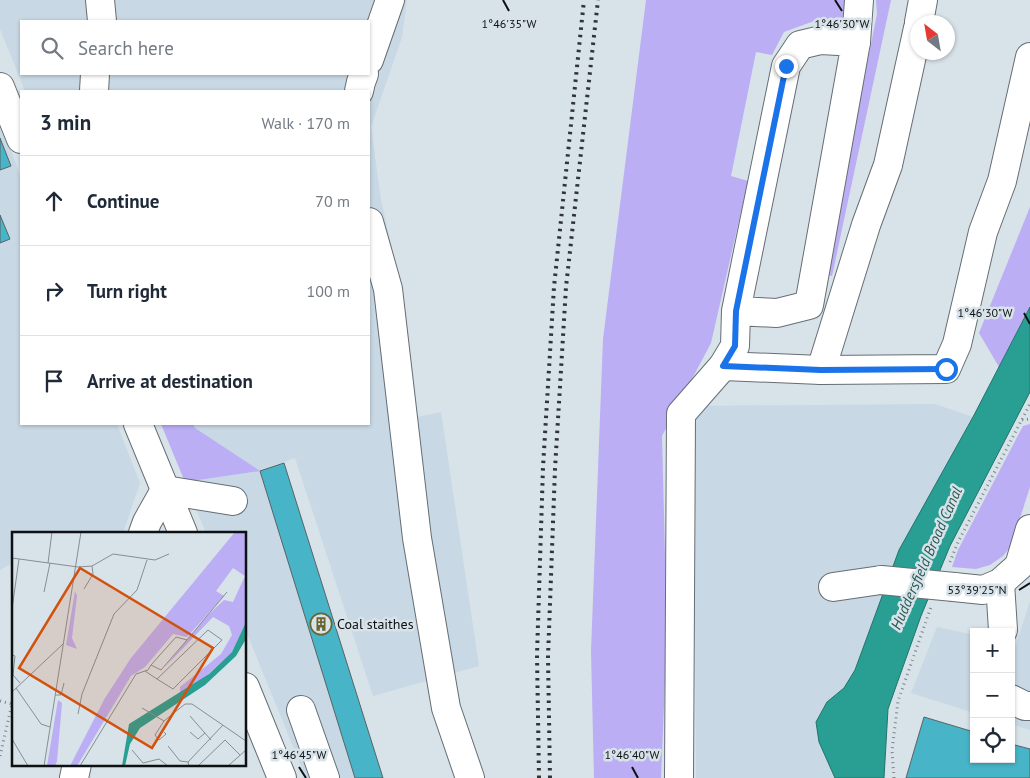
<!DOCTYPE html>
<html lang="en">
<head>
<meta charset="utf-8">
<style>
	body { margin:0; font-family:"PT Sans",sans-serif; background:#f2f2f3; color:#1f2937 }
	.controls { position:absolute; right:15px; bottom:15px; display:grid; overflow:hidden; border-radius:0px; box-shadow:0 1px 4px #0004 }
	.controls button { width:45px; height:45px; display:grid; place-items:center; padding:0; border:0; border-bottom:1px solid #e0e1e3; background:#fff; color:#1f2937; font:25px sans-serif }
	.compass { position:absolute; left:910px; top:15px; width:45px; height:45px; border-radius:50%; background:#fff; box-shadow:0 1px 4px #0004; rotate:329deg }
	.stop { position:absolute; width:15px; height:15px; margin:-11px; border:4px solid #1a73e8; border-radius:50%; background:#fff }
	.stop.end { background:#1a73e8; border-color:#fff; box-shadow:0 1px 5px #0008 }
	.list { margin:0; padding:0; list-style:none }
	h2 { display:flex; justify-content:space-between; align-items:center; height:65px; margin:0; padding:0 20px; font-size:21px }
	h2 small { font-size:16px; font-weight:400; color:#747a83 }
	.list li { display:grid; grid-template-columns:32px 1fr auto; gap:15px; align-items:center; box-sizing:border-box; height:90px; padding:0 20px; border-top:1px solid #e0e1e3 }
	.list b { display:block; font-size:19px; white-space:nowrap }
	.list em { font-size:16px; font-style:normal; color:#747a83 }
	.icon { flex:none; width:28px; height:28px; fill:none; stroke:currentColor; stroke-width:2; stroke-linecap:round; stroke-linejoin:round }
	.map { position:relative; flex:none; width:1030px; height:778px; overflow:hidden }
	.search { position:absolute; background:#fff; box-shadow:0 1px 4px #0004; left:20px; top:20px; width:350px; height:55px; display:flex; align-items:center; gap:12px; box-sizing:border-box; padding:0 18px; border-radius:0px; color:#747a83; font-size:19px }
	.panel { position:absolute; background:#fff; box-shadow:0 1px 4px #0004; left:20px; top:90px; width:350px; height:335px; border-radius:0px }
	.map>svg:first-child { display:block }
	.built { fill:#c8d8e4; fill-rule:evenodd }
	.green { fill:#bbaef4 }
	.water { fill:#299e92; stroke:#21746c }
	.building { fill:#47b4c8; stroke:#596366 }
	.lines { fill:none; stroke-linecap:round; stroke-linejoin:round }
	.minor-casing { stroke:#666e74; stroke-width:30 }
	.path { stroke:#7d8489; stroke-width:3; stroke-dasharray:1 4; stroke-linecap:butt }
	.minor { stroke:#fff; stroke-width:28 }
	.rail { stroke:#2f3437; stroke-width:4; stroke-dasharray:2.5 5; stroke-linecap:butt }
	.minor-bridge-casing { stroke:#666e74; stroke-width:30; stroke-linecap:butt }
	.minor-bridge { stroke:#fff; stroke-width:28 }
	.route { stroke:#1a73e8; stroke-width:6 }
	.ticks { fill:none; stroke:#0d1113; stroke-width:2 }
	.labels { text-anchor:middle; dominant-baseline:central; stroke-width:5; stroke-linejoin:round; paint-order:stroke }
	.poi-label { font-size:14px; fill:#0d1113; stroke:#d8e2e9; text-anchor:start }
	.water-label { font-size:15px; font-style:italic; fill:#295853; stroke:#d8e2e9 }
	.inset-road { fill:none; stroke:#878e93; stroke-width:1 }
	.view { fill:#d2520d; fill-opacity:0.15; stroke:#d2520d; stroke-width:2.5 }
	.inset-edge { fill:none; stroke:#0d1113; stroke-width:2.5 }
	.ticks-label { font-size:12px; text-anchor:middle; fill:#0d1113; stroke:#d8e2e9; stroke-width:5; stroke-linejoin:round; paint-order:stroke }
</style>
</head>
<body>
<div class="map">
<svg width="1030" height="778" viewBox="0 0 1030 778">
	<rect width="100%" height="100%" fill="#d8e2e9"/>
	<g class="built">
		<path d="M0,0H407L402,37L371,127L381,200L401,287L418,417L441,412L479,666L373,696L295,458L260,471L355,778H306L245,629V533H206L185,482L259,471L195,428L193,424H369V91H25L0,29ZM21,21H369V74H21Z"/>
		<path d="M0,122L21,177V424H117L140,483L123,533H14V566L9,565L0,570Z"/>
		<path d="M935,404L973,417L899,550L855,670L844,688L827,702L819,742L835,778H696L695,612L686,406Z"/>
		<path d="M1030,601V730L1011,724V644L1016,645Z"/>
		<path d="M937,627L974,635V713L911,693Z"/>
	</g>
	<g class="green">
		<path d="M646,0H848L845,23L814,21L784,32L772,55L756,52L731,176L748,181L711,343L662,436L667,633L661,778H594L591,651L603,339Z"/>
		<path d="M876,0H891L832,276L825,274L877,14Z"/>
		<path d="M1030,207V307L999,367L979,333Z"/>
		<path d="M161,424H193L195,428L260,471L185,482Z"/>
		<path d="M1030,424V487L1011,546L1003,556L990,565L976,569L952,567L958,550L1023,426Z"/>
	</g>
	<path class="water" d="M1030,307V392L950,546L921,616L888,709L884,778H835L819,742L816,722L827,702L844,688L855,670L899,550L973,417Z"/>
	<g class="building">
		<path d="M0,138L11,166L0,170Z"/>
		<path d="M0,215L10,239L0,243Z"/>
		<path d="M284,463L383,778H355L260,471Z"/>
		<path d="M924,717L974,732V759H1011V744L1030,749V778H906Z"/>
	</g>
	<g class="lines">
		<g class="minor-casing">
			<g id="minor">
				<path d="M100,0L102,21"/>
				<path d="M919,22L923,0"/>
				<path d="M856,42L859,0"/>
				<path d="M369,60L390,0"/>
				<path d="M0,87L21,139"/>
				<path d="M94,91L95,74"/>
				<path d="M359,91L361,82L364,74"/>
				<path d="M369,222L388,289L417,538L446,708L470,778"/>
				<path d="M723,366L821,370L946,369L957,344L983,232L1002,181L1030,57"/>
				<path d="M821,370L866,225L888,165L918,28"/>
				<path d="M138,424L183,533"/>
				<path d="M165,490L233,501"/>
				<path d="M143,533L147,522L165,490"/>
				<path d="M1000,583L1003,630L1002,632"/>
				<path d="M833,587L881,580"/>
				<path d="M954,587L983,590L1000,583L1019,566L1030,529"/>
				<path d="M245,687L282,778"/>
				<path d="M1011,699L1025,706H1030"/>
				<path d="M301,710L325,778"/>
				<path d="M74,778L77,764"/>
				<path d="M679,778L681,414L723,366L735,346L736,311L786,66L800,45L821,40L856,42L809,305L777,313L736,311"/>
			</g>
		</g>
		<g class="path">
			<path d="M1022,420L1030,419"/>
			<path d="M950,562L958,542L1030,404"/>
			<path d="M0,701L12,704L14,698"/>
			<path d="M0,756L12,704"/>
			<path d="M894,778L892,751L898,701L931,607"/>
		</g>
		<use href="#minor" class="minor"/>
		<g class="rail">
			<path d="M539,778L537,655L543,467L554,287L584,0"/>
			<path d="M550,778L548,657L555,469L566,287L598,0"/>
		</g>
		<g class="minor-bridge-casing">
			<path id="minor-bridge" d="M881,580L954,587"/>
		</g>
		<use href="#minor-bridge" class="minor-bridge"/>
	</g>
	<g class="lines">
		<path class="route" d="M786,66L736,311L735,346L723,366L821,370L946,369"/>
	</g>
	<path class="ticks" d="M503,0L509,11M835,0L842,11M1024,313L1030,324M1019,590L1030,583M299,767L306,778M632,767L638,778"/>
	<defs>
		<g id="building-ring" transform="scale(1.125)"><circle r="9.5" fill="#d8e2e9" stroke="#6a6632" stroke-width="1.5"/><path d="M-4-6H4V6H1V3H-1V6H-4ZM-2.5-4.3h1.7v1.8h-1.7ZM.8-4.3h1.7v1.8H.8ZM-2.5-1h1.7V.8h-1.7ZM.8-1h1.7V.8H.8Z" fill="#6a6632"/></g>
	</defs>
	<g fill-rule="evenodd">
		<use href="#building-ring" x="321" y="624"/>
	</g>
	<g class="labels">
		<g class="poi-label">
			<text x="337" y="624">Coal staithes</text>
		</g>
		<g class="water-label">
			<text transform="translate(926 558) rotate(-66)">Huddersfield Broad Canal</text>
		</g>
	</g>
	<g transform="translate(12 532)">
		<rect width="234" height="234" fill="#d8e2e9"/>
		<path d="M223,0H234V90L220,120L190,148L168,161V155L209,122L220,103L217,94L201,85L153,135L193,86L212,68L221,70L233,44L221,36L204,59L212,64L175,105L161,102L133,135L119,144L65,234H58L93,166L119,126ZM63,59L65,64L60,106L65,117L54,113ZM46,168L50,171L45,229L43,234H35Z" fill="#bbaef4"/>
		<path d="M234,90V107L224,124L193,153L128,196L118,212L113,234H110L117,192L197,142L220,120Z" fill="#299e92"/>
		<path class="inset-road" d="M0,26L66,35L80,34L101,22L143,28L157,22M36,31L40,0M72,57L81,42L80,34M32,60L38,31M0,77L7,27M175,108L215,60M0,123L3,124L1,143L8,151M133,139L145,147L161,157L210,108L196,98L145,147M4,156L29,192L38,195M0,160L51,112M43,163H49L52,151M130,176L152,189L173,172H180L234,209M66,182L70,162L102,82L125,58L135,28M178,184L199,208M152,189L143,203L147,208L154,202L152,200M178,200L186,207L193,201M0,207L16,234M156,214L168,229L176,230M120,218L131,231L147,227L156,234M32,234L69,0M68,234L124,142L136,138L139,133L164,105L175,108L149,138L139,133M177,234L176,230L211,193M186,234L213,208L228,223M216,234L234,218"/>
		<path class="view" d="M68,36L201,116L140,216L7,136Z"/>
		<rect width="234" height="234" class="inset-edge"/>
	</g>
	<g class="ticks-label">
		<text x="842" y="28">1°46'30"W</text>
		<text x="509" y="28">1°46'35"W</text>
		<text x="985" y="317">1°46'30"W</text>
		<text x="977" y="594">53°39'25"N</text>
		<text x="299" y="759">1°46'45"W</text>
		<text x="632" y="759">1°46'40"W</text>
	</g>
</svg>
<div class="controls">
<button>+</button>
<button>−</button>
<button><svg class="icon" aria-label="locate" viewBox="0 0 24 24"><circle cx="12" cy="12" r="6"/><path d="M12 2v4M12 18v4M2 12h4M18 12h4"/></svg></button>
</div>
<svg class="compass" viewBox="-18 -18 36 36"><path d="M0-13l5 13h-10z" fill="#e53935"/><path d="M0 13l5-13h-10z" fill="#747a83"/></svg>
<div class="stop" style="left:946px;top:369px"></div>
<div class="stop end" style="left:786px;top:66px"></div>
<div class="search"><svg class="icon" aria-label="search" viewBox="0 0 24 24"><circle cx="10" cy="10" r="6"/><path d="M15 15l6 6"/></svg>Search here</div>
<section class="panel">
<h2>3 min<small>Walk · 170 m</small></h2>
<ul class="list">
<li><svg class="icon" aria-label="ahead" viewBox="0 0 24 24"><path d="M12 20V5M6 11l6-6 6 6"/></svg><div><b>Continue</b></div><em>70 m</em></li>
<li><svg class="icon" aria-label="right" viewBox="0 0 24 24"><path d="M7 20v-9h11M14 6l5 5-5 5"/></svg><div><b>Turn right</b></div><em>100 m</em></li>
<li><svg class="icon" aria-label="arrive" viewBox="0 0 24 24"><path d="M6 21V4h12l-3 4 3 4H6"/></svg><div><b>Arrive at destination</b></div></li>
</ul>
</section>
</div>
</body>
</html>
